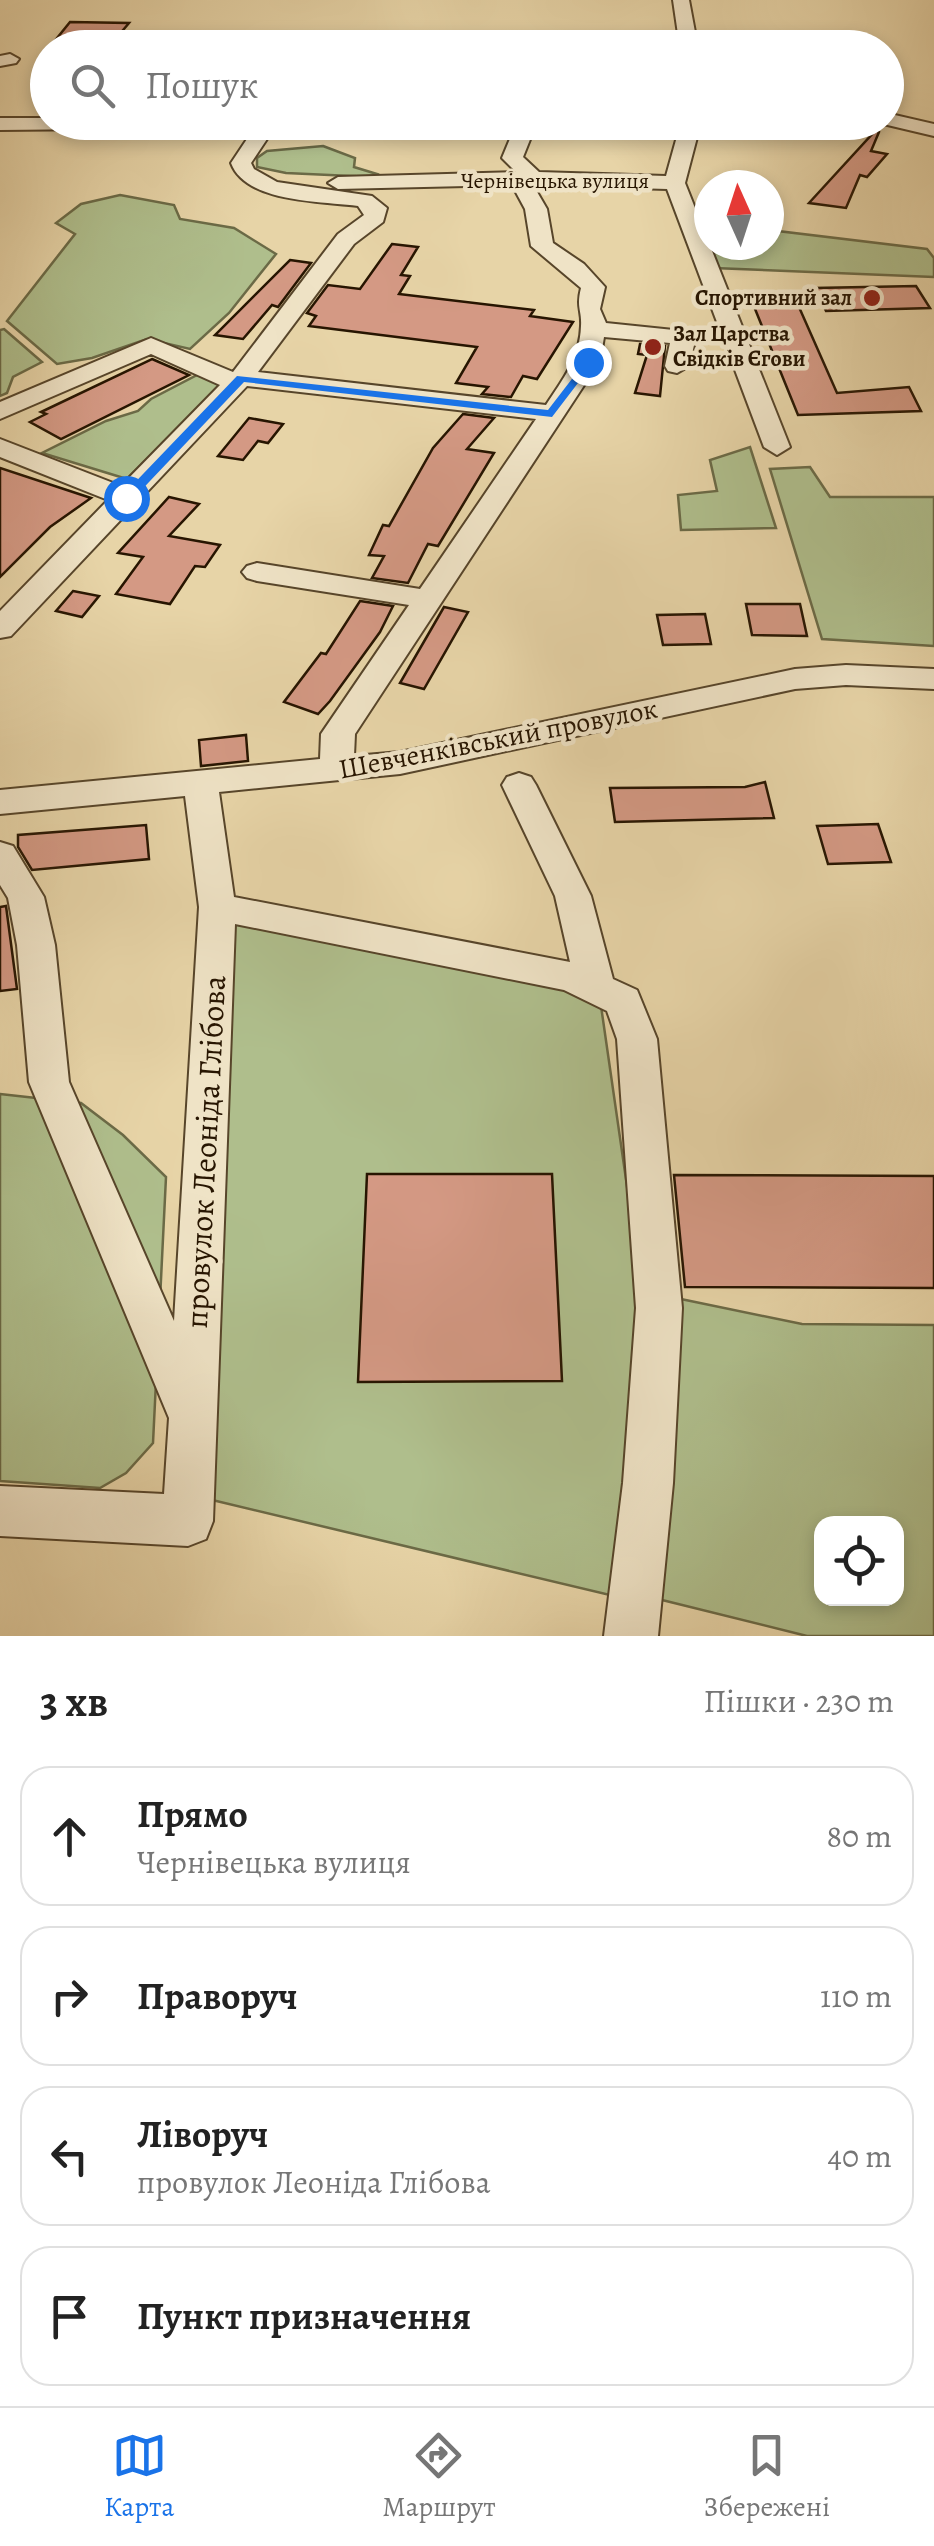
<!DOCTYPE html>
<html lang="uk">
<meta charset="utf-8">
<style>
body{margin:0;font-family:Alegreya,serif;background:#f2f2f2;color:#222}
.controls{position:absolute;right:30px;bottom:30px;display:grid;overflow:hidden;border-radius:20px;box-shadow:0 5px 15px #0003}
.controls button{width:90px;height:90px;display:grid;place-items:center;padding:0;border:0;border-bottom:2px solid #e0e0e0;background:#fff;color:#222;font:50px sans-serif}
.compass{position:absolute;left:694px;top:170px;width:90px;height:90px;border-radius:50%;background:#fff;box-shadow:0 5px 15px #0003;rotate:357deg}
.stop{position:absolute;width:30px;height:30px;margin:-22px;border:8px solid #1a73e8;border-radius:50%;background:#fff}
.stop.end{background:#1a73e8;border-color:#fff;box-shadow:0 2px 10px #0008}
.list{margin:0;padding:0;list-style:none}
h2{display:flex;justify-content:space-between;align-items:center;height:130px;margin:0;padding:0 40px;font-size:42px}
h2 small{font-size:32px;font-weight:400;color:#767676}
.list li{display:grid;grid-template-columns:65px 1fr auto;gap:30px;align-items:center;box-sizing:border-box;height:140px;margin:0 20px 20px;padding:0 20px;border:2px solid #e0e0e0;border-radius:30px}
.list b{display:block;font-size:38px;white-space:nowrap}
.list p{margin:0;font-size:32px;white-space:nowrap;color:#767676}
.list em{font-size:32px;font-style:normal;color:#767676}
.icon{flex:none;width:55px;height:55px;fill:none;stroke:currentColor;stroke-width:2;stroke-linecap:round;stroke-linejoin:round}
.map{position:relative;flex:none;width:934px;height:1636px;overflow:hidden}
.search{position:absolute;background:#fff;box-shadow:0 5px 15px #0003;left:30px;right:30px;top:30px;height:110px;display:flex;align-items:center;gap:25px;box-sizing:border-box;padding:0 35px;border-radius:55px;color:#767676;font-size:38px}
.sheet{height:770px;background:#fff}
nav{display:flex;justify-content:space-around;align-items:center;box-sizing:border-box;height:140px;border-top:2px solid #e0e0e0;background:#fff;font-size:28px;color:#767676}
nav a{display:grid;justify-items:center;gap:5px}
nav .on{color:#1a73e8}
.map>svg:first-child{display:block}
.green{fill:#afbe8c;stroke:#6b6a46;stroke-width:2.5;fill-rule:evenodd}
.building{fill:#d49984;stroke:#271501;stroke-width:2.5}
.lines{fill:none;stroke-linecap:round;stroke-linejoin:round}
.minor-casing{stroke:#57452a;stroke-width:4}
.minor{fill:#efe3c6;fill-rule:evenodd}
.route{fill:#1a73e8}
.poi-dot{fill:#8f2418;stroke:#efe3c6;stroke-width:4}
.labels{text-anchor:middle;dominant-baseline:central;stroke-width:9;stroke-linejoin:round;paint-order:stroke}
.far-street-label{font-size:22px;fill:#271501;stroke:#efe3c6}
.far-poi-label{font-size:22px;font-weight:bold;fill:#271501;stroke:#efe3c6;text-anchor:end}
.street-label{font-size:28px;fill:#271501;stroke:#efe3c6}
.near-street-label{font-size:32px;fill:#271501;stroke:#efe3c6}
</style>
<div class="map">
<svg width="934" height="1636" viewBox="0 0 934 1636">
<rect width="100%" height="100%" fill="#e7d4a7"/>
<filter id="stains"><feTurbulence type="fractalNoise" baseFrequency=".002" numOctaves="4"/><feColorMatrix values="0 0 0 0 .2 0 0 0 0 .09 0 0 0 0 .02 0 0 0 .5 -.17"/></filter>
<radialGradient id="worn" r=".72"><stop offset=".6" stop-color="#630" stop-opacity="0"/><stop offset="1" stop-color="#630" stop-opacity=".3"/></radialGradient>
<!-- green -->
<g class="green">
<path d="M323 146 355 158 354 167 377 174 373 177 286 173 257 167V158L267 151Z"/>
<path d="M120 195 174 205 180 219 234 228 276 254 229 313 190 349 147 339 92 358 57 364 7 321 75 234 56 223 81 204Z"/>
<path d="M698 222 709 223V245H769V230L927 249 934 258V277L714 268Z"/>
<path d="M4 329 42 362 13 377 7 393 0 396V330Z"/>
<path d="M201 373 222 384 127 479 42 453 106 421 138 411 151 399Z"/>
<path d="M750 447 776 528 681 530 678 495 717 491 710 460Z"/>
<path d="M810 467 830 497H934V646L822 639 770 469Z"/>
<path d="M224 917 421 954 600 999 648 1332 614 1596 208 1499Z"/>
<path d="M0 1094 81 1103 123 1135 166 1177 153 1443 126 1473 100 1488 0 1481Z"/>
<path d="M676 1298 802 1324 934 1325V1636H807L658 1599ZM822 1524H896V1598H822Z"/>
</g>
<!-- building -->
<g class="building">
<path d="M70 22 129 23 108 48H49Z"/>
<path d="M876 130 879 132 871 151 887 154 867 177 860 175 846 208 809 203Z"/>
<path d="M392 244 418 247 401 275 410 276 399 294 534 310 530 316 573 322 537 379 523 376 511 397 482 394 488 387 456 383 477 347 309 326 316 316 307 313 328 285 360 289Z"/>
<path d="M290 260 311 263 278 307 272 305 243 339 215 335Z"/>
<path d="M916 286 930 308 826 311 815 288Z"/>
<path d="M795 298 837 393 909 387 921 411 798 415 751 299Z"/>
<path d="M640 344 665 346 660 396 635 393 647 355 638 354Z"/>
<path d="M152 359 189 375 61 439 30 422 46 414 41 412Z"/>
<path d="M463 414 494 418 467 449 494 453 438 546 428 544 408 583 372 578 384 556 369 555 383 525 389 526 433 448Z"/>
<path d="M249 418 283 424 268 443 258 441 243 460 218 456Z"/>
<path d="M0 468 91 498 50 527 0 577Z"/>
<path d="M169 497 199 504 169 536 220 545 205 567 195 566 170 604 116 594 143 557 118 553Z"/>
<path d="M73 591 99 596 82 617 56 611Z"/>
<path d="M360 601 393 606 380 632 330 701 318 714 284 702 321 653 326 654Z"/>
<path d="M746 604H800L807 636 752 635Z"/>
<path d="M444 607 468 612 424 689 400 683Z"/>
<path d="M705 614 711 644 663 645 657 615Z"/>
<path d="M246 735 248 761 201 766 199 740Z"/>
<path d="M765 782 774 818 615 822 610 788 745 787Z"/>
<path d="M878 824 891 862 828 864 817 826Z"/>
<path d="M146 825 149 859 32 870 18 847V835Z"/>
<path d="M6 906 17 989 0 991V907Z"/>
<path d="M367 1174H552L562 1381 358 1382Z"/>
<path d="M674 1175 934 1176V1288L685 1287Z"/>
</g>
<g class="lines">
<!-- minor casing -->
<g class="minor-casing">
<g id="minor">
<path d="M673 0H689L698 48H680Z"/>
<path d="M10 54 19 59 16 63 0 66V56Z"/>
<path d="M886 113 934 124V136L879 123 886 122Z"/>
<path d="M0 118H48V122H212L203 128 0 130Z"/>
<path d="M245 122H456L411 134 268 128 271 133 251 163 254 169 277 182 372 196 387 208 383 222 354 244 258 372 546 405C563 379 580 358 581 326 582 310 576 308 581 288L531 246 525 209 512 185 338 189 328 183 338 177 516 172 502 158 517 122H537L523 157 539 172 666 176 681 122H701L685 183 790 447 777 455 764 447 667 189 533 185 547 209 553 243 584 264 605 287 600 309 606 323 693 332 696 337 689 366 677 373 668 371 665 366 670 343 604 337 600 361 355 734 354 756 400 752 795 669 846 665 934 669V689L846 685 795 689 400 774 219 792 234 897 570 962 555 896 502 785 507 777 519 773 531 777 536 785 591 896 613 979 637 990 657 1039 682 1308 673 1483 658 1636H604L623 1483 636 1308 617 1039 607 1011 564 990 235 924 213 1521 206 1539 188 1546 0 1536V1486L164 1494 169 1418 29 1082 17 945 8 898 0 885V842L13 846 44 897 55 945 69 1082 174 1321 199 907 185 796 0 814V790L320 759 321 734 409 605 257 581 247 578 242 572 247 566 257 563 420 589 536 419 247 386 11 636 0 638V611L108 500 0 457V439L121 486 220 385 151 354 0 419V402L151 338 233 372 338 234 364 215 358 206C321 201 246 203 231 163L251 133Z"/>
</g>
</g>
<!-- minor -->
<use href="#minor" class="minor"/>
</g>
<!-- route -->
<path class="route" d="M588 358 594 362 552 417 244 382 131 501 120 498 237 376 548 410Z"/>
<!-- markers -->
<g class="poi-dot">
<circle cx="872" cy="298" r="10"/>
<circle cx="653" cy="347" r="10"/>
</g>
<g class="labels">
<!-- far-street labels -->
<g class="far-street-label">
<text x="555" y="181">Чернівецька вулиця</text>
</g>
<!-- far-poi labels -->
<g class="far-poi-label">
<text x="852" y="298">Спортивний зал</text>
<text x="673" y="334" text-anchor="start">Зал Царства<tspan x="673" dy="25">Свідків Єгови</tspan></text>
</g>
<!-- street labels -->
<g class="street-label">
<text transform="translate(498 739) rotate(-11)">Шевченківський провулок</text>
</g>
<!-- near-street labels -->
<g class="near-street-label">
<text transform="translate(205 1152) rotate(-87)">провулок Леоніда Глібова</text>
</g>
</g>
<rect width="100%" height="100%" filter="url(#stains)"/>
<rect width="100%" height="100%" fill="url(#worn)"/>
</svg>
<div class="controls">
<button><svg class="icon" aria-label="locate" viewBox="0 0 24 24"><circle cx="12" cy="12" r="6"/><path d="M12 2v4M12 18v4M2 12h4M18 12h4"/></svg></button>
</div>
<svg class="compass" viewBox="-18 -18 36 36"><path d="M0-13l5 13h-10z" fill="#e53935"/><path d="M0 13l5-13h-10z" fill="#767676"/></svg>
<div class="stop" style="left:126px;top:498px"></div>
<div class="stop end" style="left:588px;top:362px"></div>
<div class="search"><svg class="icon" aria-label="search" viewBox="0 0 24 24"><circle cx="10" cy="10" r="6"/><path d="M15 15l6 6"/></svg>Пошук</div>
</div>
<section class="sheet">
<h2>3 хв<small>Пішки · 230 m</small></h2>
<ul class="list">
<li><svg class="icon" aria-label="ahead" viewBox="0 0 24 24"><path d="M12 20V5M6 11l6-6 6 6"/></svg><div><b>Прямо</b><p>Чернівецька вулиця</p></div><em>80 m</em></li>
<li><svg class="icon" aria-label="right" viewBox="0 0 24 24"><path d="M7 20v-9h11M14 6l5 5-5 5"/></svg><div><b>Праворуч</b></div><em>110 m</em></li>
<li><svg class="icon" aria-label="left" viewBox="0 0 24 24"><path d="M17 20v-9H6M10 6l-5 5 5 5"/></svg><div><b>Ліворуч</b><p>провулок Леоніда Глібова</p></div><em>40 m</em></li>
<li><svg class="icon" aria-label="arrive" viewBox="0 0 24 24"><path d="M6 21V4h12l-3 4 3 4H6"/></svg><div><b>Пункт призначення</b></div></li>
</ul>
</section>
<nav>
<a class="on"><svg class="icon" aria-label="map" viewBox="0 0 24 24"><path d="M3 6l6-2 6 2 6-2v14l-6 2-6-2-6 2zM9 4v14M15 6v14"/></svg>Карта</a>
<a><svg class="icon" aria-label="directions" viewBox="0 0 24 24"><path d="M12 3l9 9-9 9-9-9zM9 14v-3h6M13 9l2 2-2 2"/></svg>Маршрут</a>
<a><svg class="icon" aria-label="saved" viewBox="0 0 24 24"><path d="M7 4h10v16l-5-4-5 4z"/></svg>Збережені</a>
</nav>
